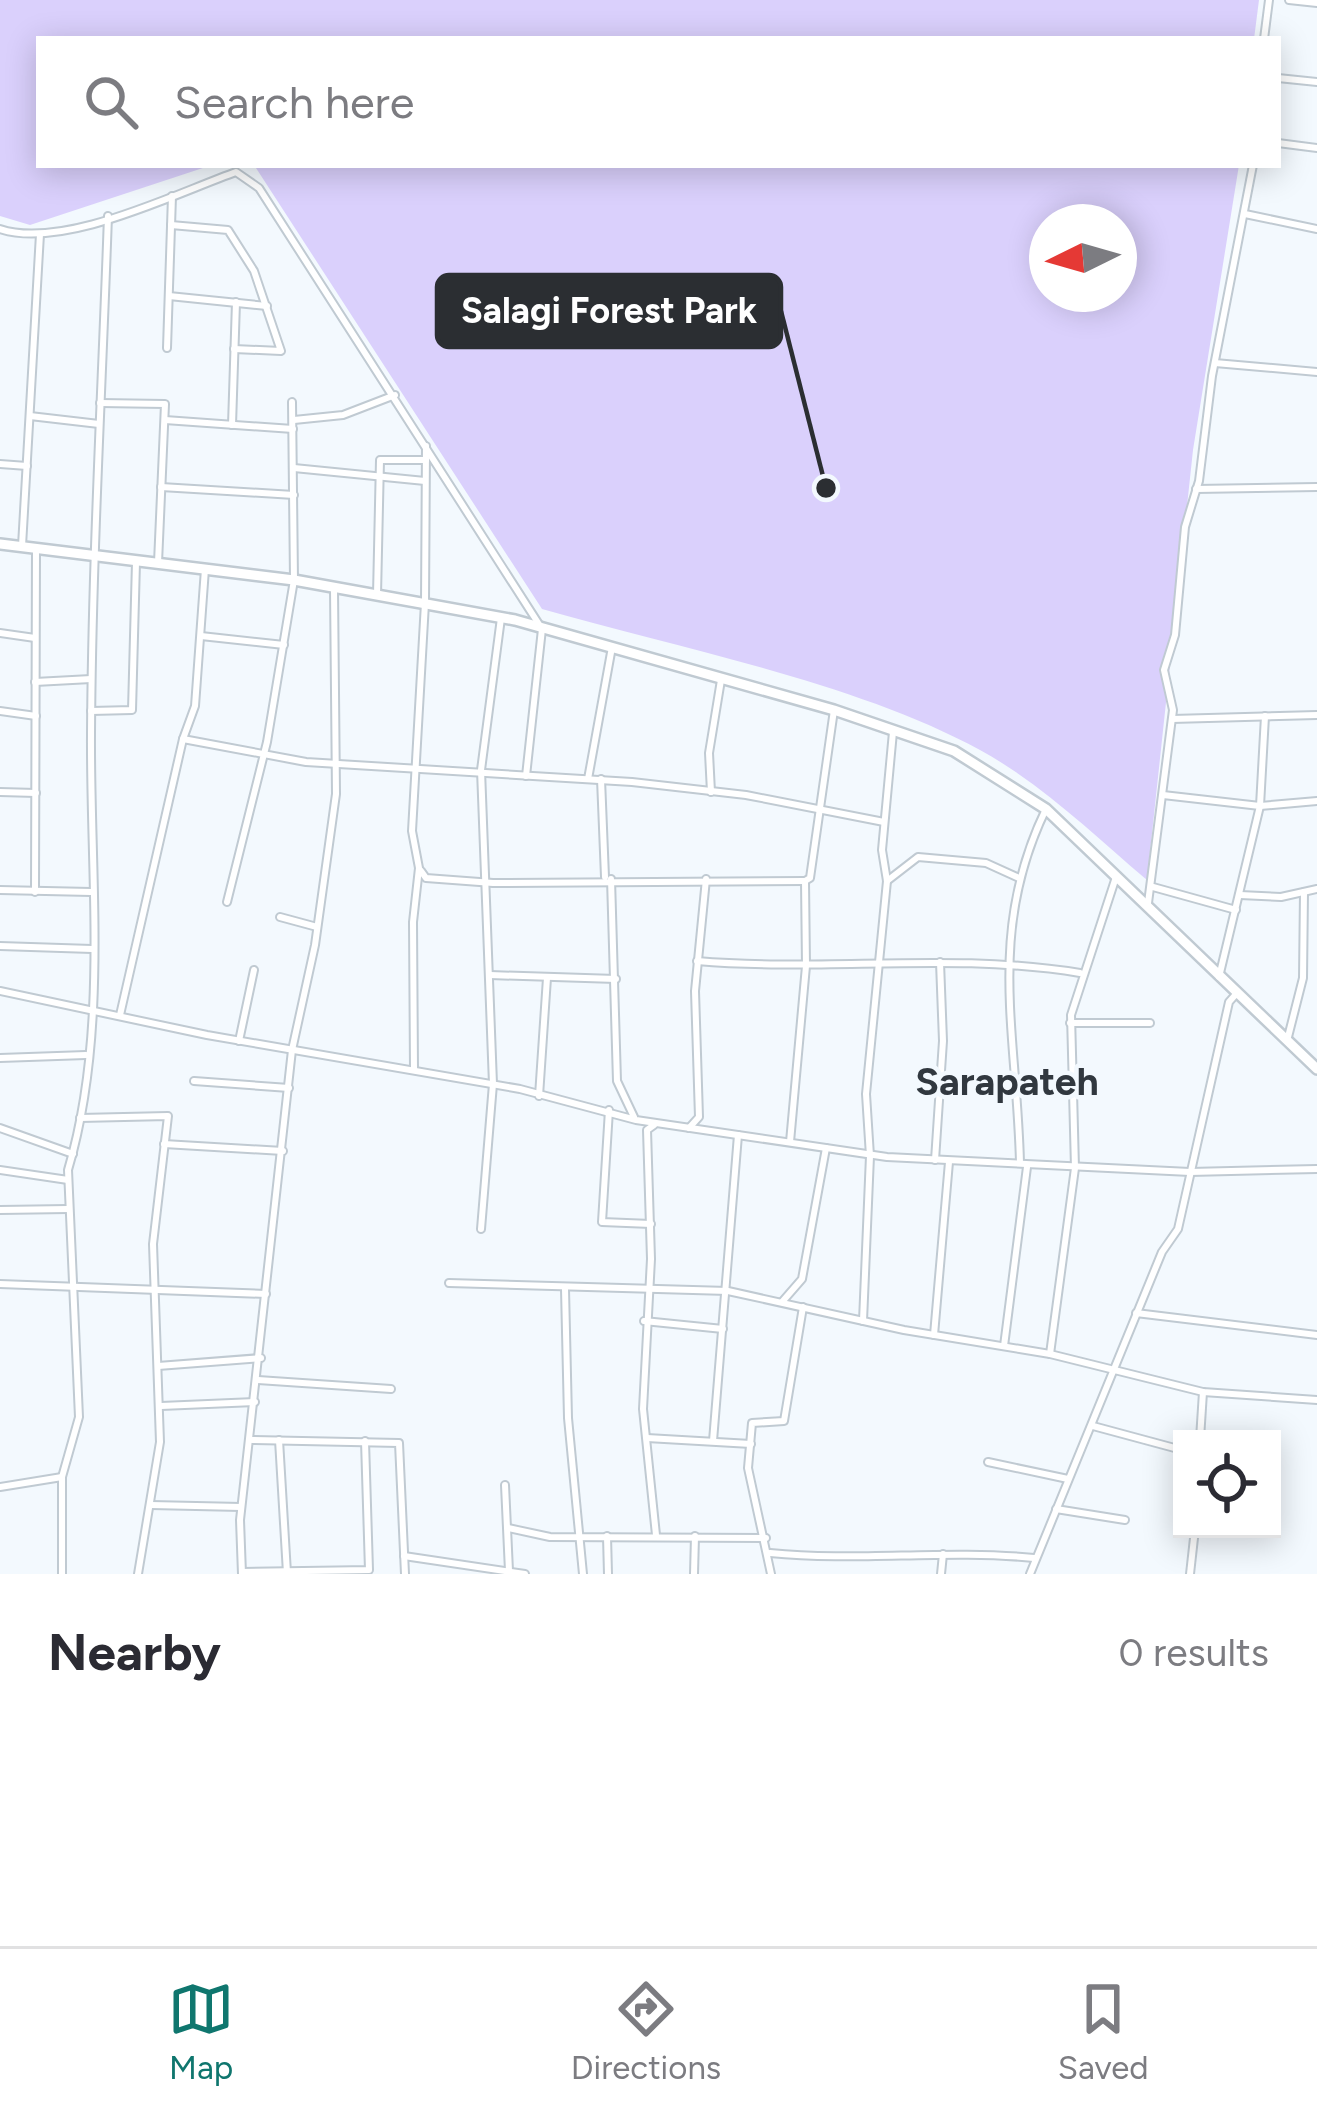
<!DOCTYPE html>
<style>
body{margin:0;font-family:Figtree,sans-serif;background:#f7f7f7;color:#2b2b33}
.controls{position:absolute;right:36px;bottom:36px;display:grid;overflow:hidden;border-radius:0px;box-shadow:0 6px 30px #0003}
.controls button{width:108px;height:108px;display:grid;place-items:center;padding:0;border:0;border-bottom:3px solid #e1e1e2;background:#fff;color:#2b2b33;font:60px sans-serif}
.compass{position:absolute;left:1029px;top:204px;width:108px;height:108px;border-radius:50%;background:#fff;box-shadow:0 6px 30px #0003;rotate:265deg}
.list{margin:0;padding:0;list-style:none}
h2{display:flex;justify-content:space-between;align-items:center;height:156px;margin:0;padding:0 48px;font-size:51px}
h2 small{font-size:39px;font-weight:400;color:#7c7c81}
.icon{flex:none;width:66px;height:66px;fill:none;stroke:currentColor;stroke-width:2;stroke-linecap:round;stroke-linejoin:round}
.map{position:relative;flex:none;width:1317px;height:1574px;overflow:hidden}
.search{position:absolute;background:#fff;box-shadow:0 6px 30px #0003;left:36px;right:36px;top:36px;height:132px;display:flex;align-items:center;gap:30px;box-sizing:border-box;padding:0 42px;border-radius:0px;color:#7c7c81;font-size:45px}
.sheet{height:372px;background:#fff}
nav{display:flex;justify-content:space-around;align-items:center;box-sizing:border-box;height:168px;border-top:3px solid #e1e1e2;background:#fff;font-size:33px;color:#7c7c81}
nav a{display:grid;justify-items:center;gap:6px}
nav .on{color:#0f766e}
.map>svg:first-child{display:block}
.green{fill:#dad0fc;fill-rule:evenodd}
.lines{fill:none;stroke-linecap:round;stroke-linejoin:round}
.street-casing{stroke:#c0cad2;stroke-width:10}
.secondary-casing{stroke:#c0cad2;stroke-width:14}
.street{stroke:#fff;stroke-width:6}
.secondary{stroke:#fff;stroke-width:9}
.labels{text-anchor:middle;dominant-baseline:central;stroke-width:9;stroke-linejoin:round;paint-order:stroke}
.quarter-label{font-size:39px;font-weight:bold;fill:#31383f;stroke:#f3f9fe}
.leader{fill:none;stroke:#2b2e32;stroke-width:4.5}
.callout-dot{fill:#2b2e32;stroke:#f3f9fe;stroke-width:4.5}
.callout{fill:#2b2e32;stroke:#2b2e32;stroke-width:4.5}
.callout-label{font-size:36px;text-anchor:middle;font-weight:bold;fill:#fff}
</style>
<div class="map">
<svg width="1317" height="1574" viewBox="0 0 1317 1574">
<rect width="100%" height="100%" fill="#f3f9fe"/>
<!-- green -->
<g class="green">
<path d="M0 0H1259L1254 39H39V165H212L30 225 0 216Z"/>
<path d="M244 165H1239L1193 450 1147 880C1094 835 1042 784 980 750 855 682 681 649 542 609L256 168ZM1047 222H1119V294H1047Z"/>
</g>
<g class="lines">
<!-- street casing -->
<g class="street-casing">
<g id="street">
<path d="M1289 0 1317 3"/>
<path d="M1264 39 1269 0"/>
<path d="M1278 78 1317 82"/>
<path d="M1278 143 1317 148"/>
<path d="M1245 214 1317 229"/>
<path d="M171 225 228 230 254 271 281 351 234 349"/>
<path d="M0 229C63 250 174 194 236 172L259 188 542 629 526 776"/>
<path d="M169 296 267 306"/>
<path d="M167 348 172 196"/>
<path d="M1215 363 1317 372"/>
<path d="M100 403 165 404 158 563"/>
<path d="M30 416 99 424"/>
<path d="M165 420 293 429"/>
<path d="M294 420 343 415 395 395"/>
<path d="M232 425 236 302"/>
<path d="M0 464 27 466"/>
<path d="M294 468 425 481"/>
<path d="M161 487 294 495"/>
<path d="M1196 489 1317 487"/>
<path d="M22 546 40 234"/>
<path d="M377 595 380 460H426"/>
<path d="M0 633 35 638"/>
<path d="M201 636 284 645"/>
<path d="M35 682 91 679"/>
<path d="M0 711 36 716"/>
<path d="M91 711 132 710 136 562"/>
<path d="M1172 719 1317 715"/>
<path d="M183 739 306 762 632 782 746 795 884 822"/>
<path d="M588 779 612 647"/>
<path d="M601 779 605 877"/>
<path d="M0 792 36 793"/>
<path d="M711 792 709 753 721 680"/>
<path d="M1163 795 1260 806 1317 801"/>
<path d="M421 871 426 878 493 883 805 881"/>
<path d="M611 879 617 1081 634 1117"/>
<path d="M887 881 918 857 986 863 1019 878"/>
<path d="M1153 887 1236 910"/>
<path d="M0 890 91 892"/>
<path d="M35 892 36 548"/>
<path d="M1240 895 1281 897 1317 889"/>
<path d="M227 902 267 742 294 580 292 402"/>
<path d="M1148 903 1173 710 1164 670 1175 635 1185 527 1199 481 1212 376 1253 165"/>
<path d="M280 917 317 927"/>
<path d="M0 946 92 949"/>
<path d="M697 961C825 972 953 952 1080 973"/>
<path d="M490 975 616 979"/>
<path d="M1219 977 1260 806 1265 716"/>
<path d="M0 991 207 1035 520 1089 636 1120 887 1157 1190 1172 1317 1169"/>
<path d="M120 1015 183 739 195 706 205 569"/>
<path d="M1070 1023H1150"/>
<path d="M239 1041 254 970"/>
<path d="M1287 1041 1303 978 1304 892"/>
<path d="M0 1058 86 1055"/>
<path d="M414 1070 413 922 419 868 412 831 425 603 426 446"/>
<path d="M194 1081 289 1088"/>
<path d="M539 1096 547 978"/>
<path d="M609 1110 602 1222 651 1224"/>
<path d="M80 1118 168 1116 153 1244 160 1442 138 1574"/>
<path d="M654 1125 647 1130 651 1259 643 1409 656 1535"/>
<path d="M0 1128 73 1154"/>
<path d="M689 1128 699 1117 695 991 706 879"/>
<path d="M790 1142 806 966 805 881 810 878 834 710"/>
<path d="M164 1144 283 1151"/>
<path d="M935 1160 943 1041 940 962"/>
<path d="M1020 1163C1017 1033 986 933 1046 809"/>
<path d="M0 1170 68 1180"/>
<path d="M0 1210 68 1209"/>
<path d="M481 1229 493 1084 481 770 501 618"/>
<path d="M449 1283 728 1291 904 1330 1050 1354 1203 1392 1317 1400"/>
<path d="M0 1284 266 1294"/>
<path d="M565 1289 568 1418 583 1574"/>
<path d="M782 1302 802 1279 826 1148"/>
<path d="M1136 1313 1317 1335"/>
<path d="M644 1321 723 1329"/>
<path d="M863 1321 870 1156 866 1094 887 881 882 850 893 732"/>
<path d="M934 1335 949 1162"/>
<path d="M1004 1346 1027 1167"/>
<path d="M1050 1354 1075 1168 1071 1015 1116 877"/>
<path d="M158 1366 261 1358"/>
<path d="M258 1380 391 1389"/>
<path d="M161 1406 255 1402"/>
<path d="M1093 1426 1182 1450"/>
<path d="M647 1438 751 1444"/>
<path d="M1200 1439 1203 1392"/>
<path d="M252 1440 399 1443 405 1574"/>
<path d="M279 1440 287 1573"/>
<path d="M713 1441 738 1135"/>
<path d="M988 1462 1068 1479"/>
<path d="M505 1485 509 1571"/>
<path d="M0 1487 62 1477"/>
<path d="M151 1505 241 1507"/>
<path d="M1056 1509 1125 1520"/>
<path d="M508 1528 550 1537 766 1538"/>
<path d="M607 1536 608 1574"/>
<path d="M770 1553C857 1562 945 1549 1034 1558"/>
<path d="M404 1556 525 1574"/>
<path d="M242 1572 369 1570 365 1441"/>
<path d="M62 1574V1477L79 1417 68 1170C109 1032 90 877 91 735 92 562 102 389 108 216"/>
<path d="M242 1574 240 1520 292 1050 315 945 336 794 334 589"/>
<path d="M694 1574 695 1536"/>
<path d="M771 1574 748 1468 752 1423 784 1421 803 1307"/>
<path d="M941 1574 943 1554"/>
<path d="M1030 1574 1162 1252 1178 1229 1229 1002 1237 993"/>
<path d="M1190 1574 1195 1529"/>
</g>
</g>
<!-- secondary casing -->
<g class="secondary-casing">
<path id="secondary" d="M0 544 294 580 515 620 834 710 954 751 1046 809 1317 1069"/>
</g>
<!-- street -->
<use href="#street" class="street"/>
<!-- secondary -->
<use href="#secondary" class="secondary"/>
</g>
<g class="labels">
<!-- quarter labels -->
<g class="quarter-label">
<text x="1007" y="1081">Sarapateh</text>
</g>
</g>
<!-- callouts -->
<path class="leader" d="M826 488L781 311"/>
<circle class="callout-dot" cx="826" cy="488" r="12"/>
<rect class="callout" x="437" y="275" width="344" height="72" rx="12"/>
<g class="callout-label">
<text x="609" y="323">Salagi Forest Park</text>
</g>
</svg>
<div class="controls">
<button><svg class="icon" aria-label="locate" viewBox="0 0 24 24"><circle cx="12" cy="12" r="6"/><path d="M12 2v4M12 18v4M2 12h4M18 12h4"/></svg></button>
</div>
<svg class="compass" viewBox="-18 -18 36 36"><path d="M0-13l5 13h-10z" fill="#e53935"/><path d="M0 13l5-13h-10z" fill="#7c7c81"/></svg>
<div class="search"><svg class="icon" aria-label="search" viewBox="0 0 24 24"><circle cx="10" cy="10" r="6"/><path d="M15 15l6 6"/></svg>Search here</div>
</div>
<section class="sheet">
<h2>Nearby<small>0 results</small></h2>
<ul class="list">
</ul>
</section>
<nav>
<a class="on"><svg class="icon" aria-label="map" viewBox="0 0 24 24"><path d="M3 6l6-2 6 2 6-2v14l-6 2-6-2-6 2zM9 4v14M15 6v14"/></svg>Map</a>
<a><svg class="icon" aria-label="directions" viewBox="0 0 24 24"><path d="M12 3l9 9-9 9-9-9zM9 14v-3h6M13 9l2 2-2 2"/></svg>Directions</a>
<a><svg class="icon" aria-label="saved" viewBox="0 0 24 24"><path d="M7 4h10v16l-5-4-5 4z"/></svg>Saved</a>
</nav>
